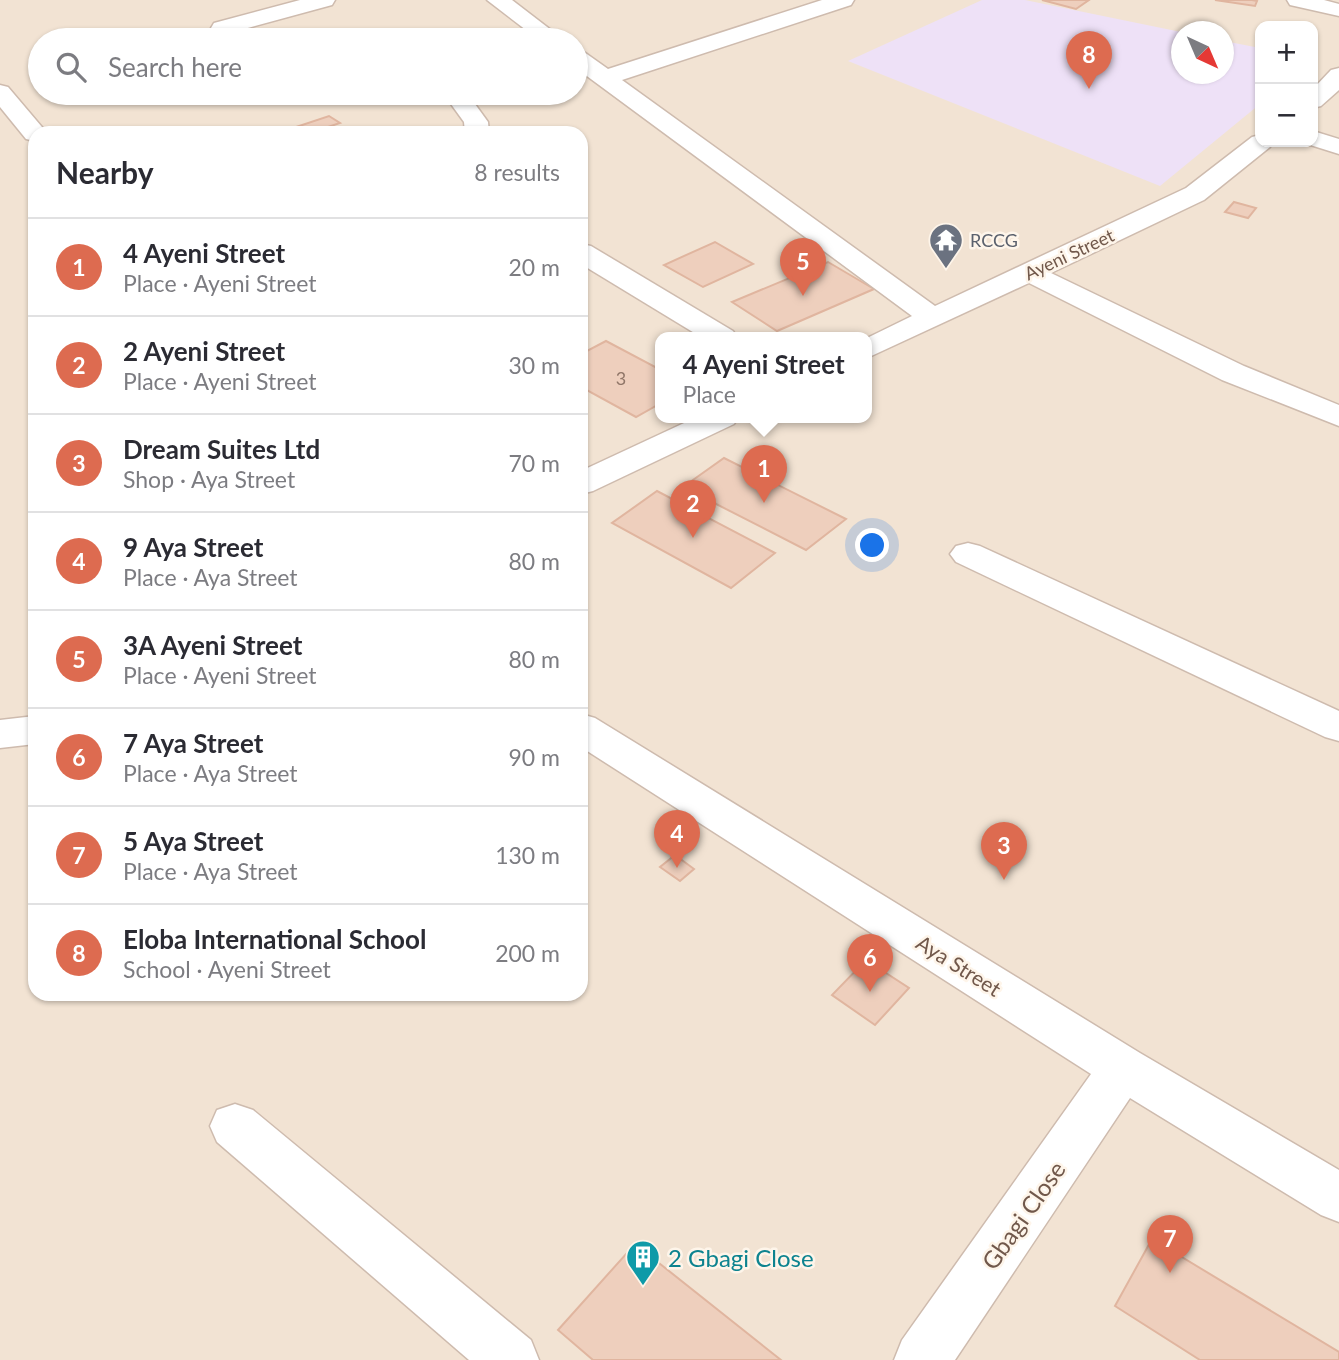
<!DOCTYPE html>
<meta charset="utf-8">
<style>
body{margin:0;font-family:Lato,sans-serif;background:#f2f2f3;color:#2b2b33}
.controls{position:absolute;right:21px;top:21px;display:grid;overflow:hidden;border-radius:14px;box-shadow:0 2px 5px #0004}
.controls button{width:63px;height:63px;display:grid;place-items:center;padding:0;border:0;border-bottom:2px solid #e1e1e2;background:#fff;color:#2b2b33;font:35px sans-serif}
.compass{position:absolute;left:1171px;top:21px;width:63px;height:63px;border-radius:50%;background:#fff;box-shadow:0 2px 5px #0004;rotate:136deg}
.you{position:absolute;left:873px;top:546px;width:24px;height:24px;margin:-18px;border:5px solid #fff;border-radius:50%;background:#1a73e8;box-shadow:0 0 0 10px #1a73e833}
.badge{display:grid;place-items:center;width:46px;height:46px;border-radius:50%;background:#dd6b50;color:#fff;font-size:23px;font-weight:700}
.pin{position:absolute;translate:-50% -58px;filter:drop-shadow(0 2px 4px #0008)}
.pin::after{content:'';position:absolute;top:37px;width:24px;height:21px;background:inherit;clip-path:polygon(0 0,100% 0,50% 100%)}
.popup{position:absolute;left:655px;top:332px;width:217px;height:91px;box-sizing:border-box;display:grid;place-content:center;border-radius:14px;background:#fff;filter:drop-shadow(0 2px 5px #0005);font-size:23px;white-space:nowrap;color:#7c7c81}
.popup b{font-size:26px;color:#2b2b33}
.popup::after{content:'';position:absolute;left:50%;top:100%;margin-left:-14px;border:14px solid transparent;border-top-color:#fff}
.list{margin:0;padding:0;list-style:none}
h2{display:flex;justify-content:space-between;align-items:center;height:91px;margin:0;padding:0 28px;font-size:30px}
h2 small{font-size:23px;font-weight:400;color:#7c7c81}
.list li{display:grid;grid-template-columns:46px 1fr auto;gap:21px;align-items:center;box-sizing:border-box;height:98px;padding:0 28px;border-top:2px solid #e1e1e2}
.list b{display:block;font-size:26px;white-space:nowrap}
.list p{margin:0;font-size:23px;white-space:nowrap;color:#7c7c81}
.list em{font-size:23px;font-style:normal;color:#7c7c81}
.icon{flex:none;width:38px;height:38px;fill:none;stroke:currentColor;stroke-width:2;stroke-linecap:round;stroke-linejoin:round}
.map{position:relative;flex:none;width:1339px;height:1360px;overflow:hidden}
.search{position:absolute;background:#fff;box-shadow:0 2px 5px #0004;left:28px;top:28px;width:560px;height:77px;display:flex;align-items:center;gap:18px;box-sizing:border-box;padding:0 24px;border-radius:38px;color:#7c7c81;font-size:26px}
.panel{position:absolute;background:#fff;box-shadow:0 2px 5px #0004;left:28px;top:126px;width:560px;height:875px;border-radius:21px}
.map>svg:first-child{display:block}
.residential{fill:#f2e3d3;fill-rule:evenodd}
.education{fill:#eee1f7}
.building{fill:#eecfbd;stroke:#e0b59f;stroke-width:2}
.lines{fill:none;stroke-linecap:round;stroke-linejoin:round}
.minor-casing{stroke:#cebbae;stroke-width:3}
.minor{fill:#fff;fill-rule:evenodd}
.labels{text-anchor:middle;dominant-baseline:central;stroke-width:5;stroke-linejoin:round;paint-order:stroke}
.far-worship-label{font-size:18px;fill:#5b616d;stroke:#fef5ea;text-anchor:start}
.far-street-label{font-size:18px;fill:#71584b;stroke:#fef5ea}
.number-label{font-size:18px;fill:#907668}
.street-label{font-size:21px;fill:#71584b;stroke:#fef5ea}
.near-street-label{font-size:24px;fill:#71584b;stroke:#fef5ea}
.near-culture-label{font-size:24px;fill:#0d838f;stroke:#fef5ea;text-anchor:start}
</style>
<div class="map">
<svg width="1339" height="1360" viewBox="0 0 1339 1360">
<rect width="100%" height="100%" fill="#fbf1e4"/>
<!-- residential -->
<path class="residential" d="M0 0H1339V1360H0ZM1260 26H1313V142H1260ZM1182 32H1224V74H1182ZM40 40H576V93H40ZM35 133H581V994H35ZM661 337H867V417H661Z"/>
<!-- education -->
<path class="education" d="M982 0H1025L1181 32 1182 74H1224V41L1260 48V104L1160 186 848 61Z"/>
<!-- building -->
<g class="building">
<path d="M1042 0H1089L1076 9Z"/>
<path d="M1215 0H1252L1257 1 1255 6Z"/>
<path d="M329 116 340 123 310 133H278Z"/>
<path d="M1234 202 1256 208 1248 218 1225 212Z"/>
<path d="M715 242 753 264 703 287 664 265Z"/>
<path d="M828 262 874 289 777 331 732 302Z"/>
<path d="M606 341 661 370V403L636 417 581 387V354Z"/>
<path d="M724 458 846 519 806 550 683 487Z"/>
<path d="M657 491 775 553 731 588 612 523Z"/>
<path d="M675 855 694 869 680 881 660 867Z"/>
<path d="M866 960 909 988 875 1025 832 995Z"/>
<path d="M1152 1239 1339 1352V1360H1200L1115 1306Z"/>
<path d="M635 1244 781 1360H593L558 1330Z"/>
</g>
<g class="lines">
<!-- minor casing -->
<g class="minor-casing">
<g id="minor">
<path d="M300 0H335L332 5 222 35 214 33 211 28 214 23Z"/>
<path d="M487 0H512L564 40H539Z"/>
<path d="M822 0H854L851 5 622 80 935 306 1186 188 1252 137 1260 135V142H1273L1270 147 1204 200 1051 273 1244 366 1339 405V426L1222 380 1029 283 867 358V338L912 316 576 68V50L584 52 608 69Z"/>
<path d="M1287 0H1324L1339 4V16L1290 5Z"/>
<path d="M1339 68V90L1321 106 1313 108V89L1331 70Z"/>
<path d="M0 85 8 87 47 133H35V141L26 139 0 107Z"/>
<path d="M443 93H467L488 122 489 133H465L464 122Z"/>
<path d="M1313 131 1339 139V154L1304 143 1313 142Z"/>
<path d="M581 244 591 246 733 331 737 337H701L581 264Z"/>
<path d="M697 417H739L734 424 593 491 581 494V471Z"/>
<path d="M968 543 980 546 1339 711V741L1325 737 956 562 950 554 956 546Z"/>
<path d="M581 714 595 718 1140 1053 1339 1170V1222L1321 1215 1130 1098 955 1360H894L902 1340 1091 1074 581 747Z"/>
<path d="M35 716V744L0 748V720Z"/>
<path d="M235 1104 253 1110 531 1340 539 1360H469L217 1142 210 1126 217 1110Z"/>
</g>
</g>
<!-- minor -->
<use href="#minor" class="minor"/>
</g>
<!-- icons -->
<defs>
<g id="temple-pin" transform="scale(1.75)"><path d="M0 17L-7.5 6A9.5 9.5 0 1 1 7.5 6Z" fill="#6b7280" stroke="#fef5ea"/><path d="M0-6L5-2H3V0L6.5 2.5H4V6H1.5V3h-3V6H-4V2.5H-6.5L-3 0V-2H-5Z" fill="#fff"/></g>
<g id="building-pin" transform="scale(1.75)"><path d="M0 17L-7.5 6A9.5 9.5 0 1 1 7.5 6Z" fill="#0f9aa8" stroke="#fef5ea"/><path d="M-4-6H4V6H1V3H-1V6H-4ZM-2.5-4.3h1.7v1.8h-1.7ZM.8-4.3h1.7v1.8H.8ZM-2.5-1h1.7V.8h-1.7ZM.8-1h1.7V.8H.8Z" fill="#fff"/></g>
</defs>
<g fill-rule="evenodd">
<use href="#temple-pin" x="946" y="240"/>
<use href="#building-pin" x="643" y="1257"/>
</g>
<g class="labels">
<!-- far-worship labels -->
<g class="far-worship-label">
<text x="970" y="240">RCCG</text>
</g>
<!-- far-street labels -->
<g class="far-street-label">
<text transform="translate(1069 254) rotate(-25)">Ayeni Street</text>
</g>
<!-- number labels -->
<g class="number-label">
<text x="621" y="378">3</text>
</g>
<!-- street labels -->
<g class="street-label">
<text transform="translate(959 965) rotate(32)">Aya Street</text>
</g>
<!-- near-street labels -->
<g class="near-street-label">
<text transform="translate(1023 1215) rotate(-55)">Gbagi Close</text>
</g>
<!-- near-culture labels -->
<g class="near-culture-label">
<text x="668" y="1257">2 Gbagi Close</text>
</g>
</g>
</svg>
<div class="controls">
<button>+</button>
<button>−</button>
</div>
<svg class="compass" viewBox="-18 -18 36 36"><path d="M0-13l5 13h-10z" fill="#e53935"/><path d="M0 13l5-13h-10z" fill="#7c7c81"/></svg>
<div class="you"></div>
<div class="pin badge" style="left:764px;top:503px">1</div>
<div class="popup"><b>4 Ayeni Street</b>Place</div>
<div class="pin badge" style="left:693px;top:538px">2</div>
<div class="pin badge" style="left:1004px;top:880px">3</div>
<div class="pin badge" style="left:677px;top:868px">4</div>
<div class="pin badge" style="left:803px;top:296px">5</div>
<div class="pin badge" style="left:870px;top:992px">6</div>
<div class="pin badge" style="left:1170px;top:1273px">7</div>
<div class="pin badge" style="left:1089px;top:89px">8</div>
<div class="search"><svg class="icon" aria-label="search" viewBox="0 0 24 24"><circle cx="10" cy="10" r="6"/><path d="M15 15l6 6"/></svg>Search here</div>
<section class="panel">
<h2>Nearby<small>8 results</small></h2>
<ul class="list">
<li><span class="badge">1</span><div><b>4 Ayeni Street</b><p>Place · Ayeni Street</p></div><em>20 m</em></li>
<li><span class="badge">2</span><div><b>2 Ayeni Street</b><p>Place · Ayeni Street</p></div><em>30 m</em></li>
<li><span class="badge">3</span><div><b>Dream Suites Ltd</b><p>Shop · Aya Street</p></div><em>70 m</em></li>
<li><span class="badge">4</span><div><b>9 Aya Street</b><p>Place · Aya Street</p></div><em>80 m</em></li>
<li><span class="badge">5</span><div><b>3A Ayeni Street</b><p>Place · Ayeni Street</p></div><em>80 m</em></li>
<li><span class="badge">6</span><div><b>7 Aya Street</b><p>Place · Aya Street</p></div><em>90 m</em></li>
<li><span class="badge">7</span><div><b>5 Aya Street</b><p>Place · Aya Street</p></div><em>130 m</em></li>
<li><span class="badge">8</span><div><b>Eloba International School</b><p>School · Ayeni Street</p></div><em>200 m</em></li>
</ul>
</section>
</div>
